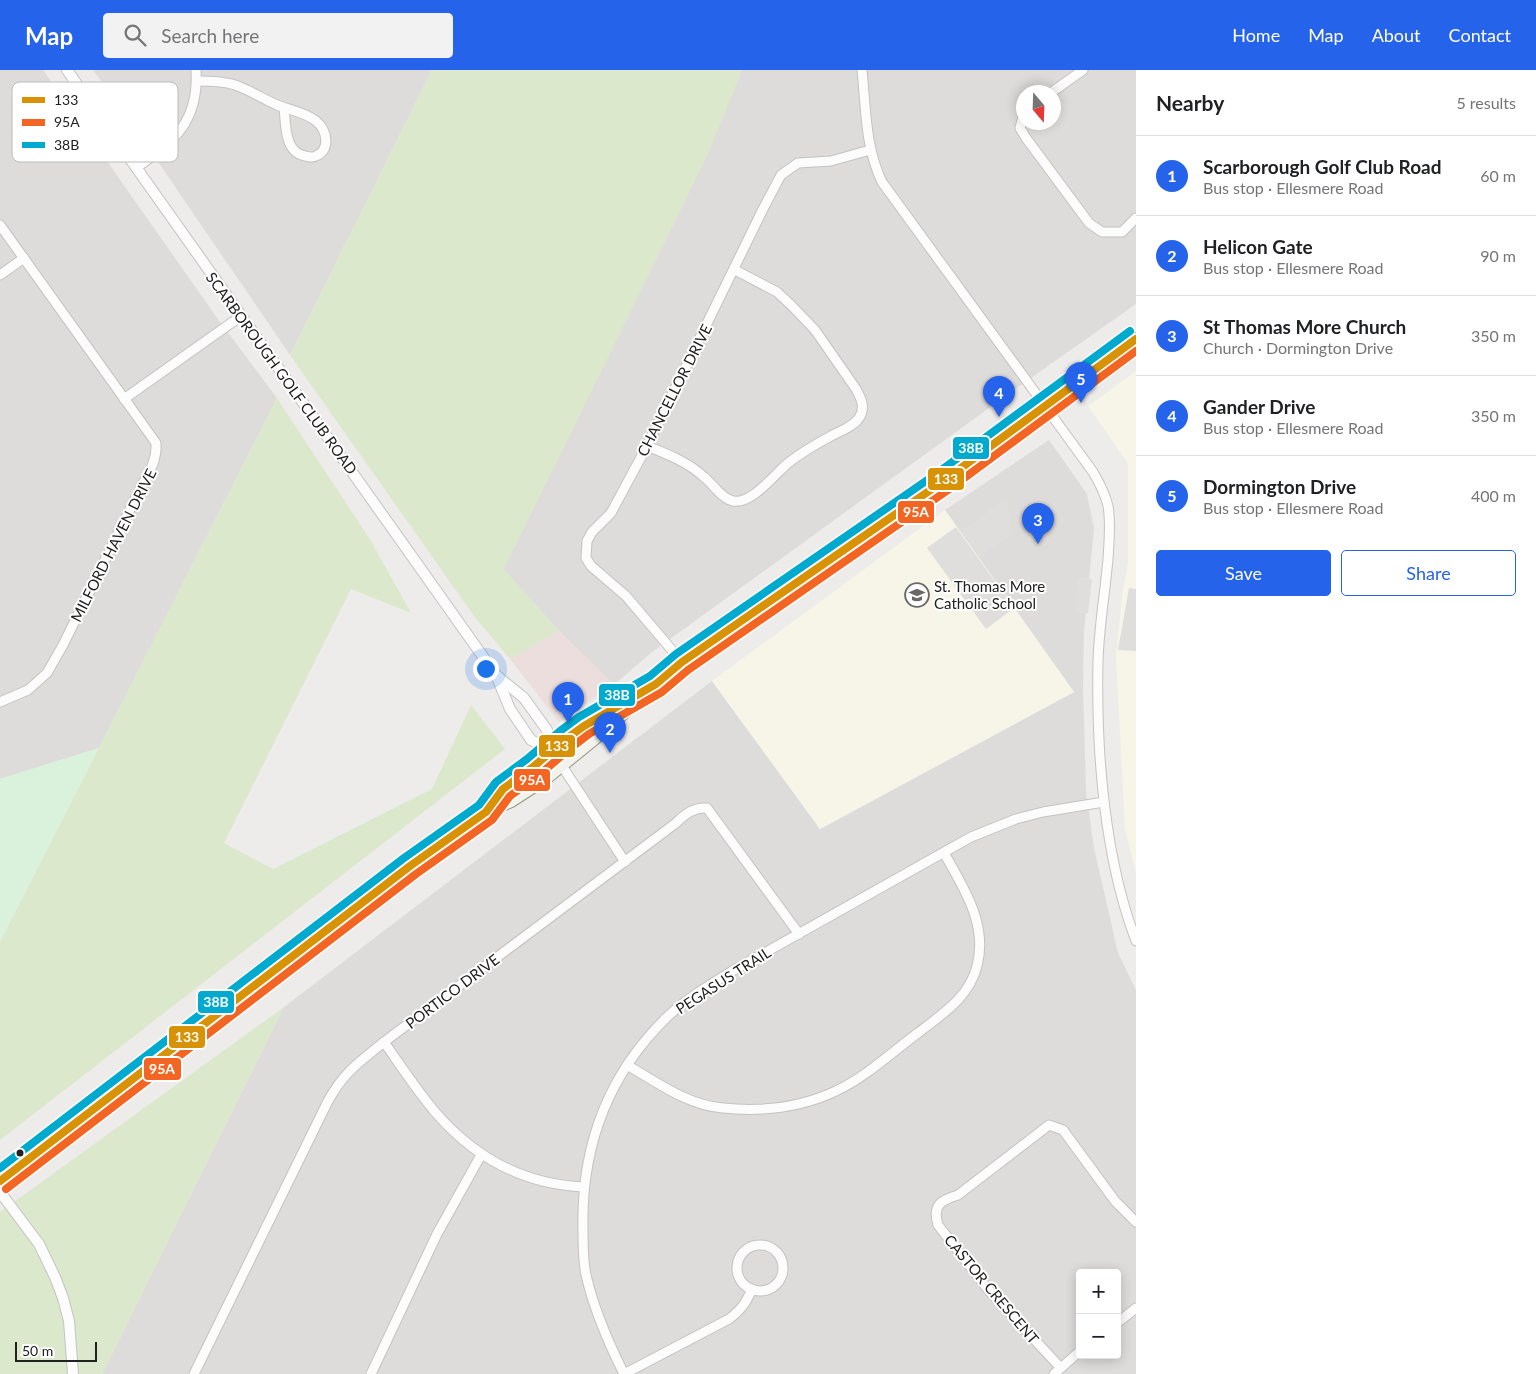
<!DOCTYPE html>
<meta charset="utf-8">
<style>
body{margin:0;font-family:Lato,sans-serif;background:#f2f2f2;color:#202124}
.controls{position:absolute;right:15px;bottom:15px;display:grid;overflow:hidden;border-radius:5px;box-shadow:0 2px 12px #0003}
.controls button{width:45px;height:45px;display:grid;place-items:center;padding:0;border:0;border-bottom:1px solid #e0e0e0;background:#fff;color:#202124;font:25px sans-serif}
.compass{position:absolute;left:1016px;top:15px;width:45px;height:45px;border-radius:50%;background:#fff;box-shadow:0 2px 12px #0003;rotate:161deg}
.scale{position:absolute;left:15px;bottom:12px;width:82px;box-sizing:border-box;padding-left:5px;border:2px solid #212121;border-top:0;font-size:14px;line-height:18px;white-space:nowrap;color:#212121;-webkit-text-stroke:4px #fff;paint-order:stroke}
.you{position:absolute;left:485px;top:598px;width:18px;height:18px;margin:-12px;border:4px solid #fff;border-radius:50%;background:#1a73e8;box-shadow:0 0 0 8px #1a73e833}
.badge{display:grid;place-items:center;width:32px;height:32px;border-radius:50%;background:#2563eb;color:#fff;font-size:16px;font-weight:700}
.pin{position:absolute;translate:-50% -41px;filter:drop-shadow(0 1px 2px #0008)}
.pin::after{content:'';position:absolute;top:26px;width:18px;height:15px;background:inherit;clip-path:polygon(0 0,100% 0,50% 100%)}
.list{margin:0;padding:0;list-style:none}
h2{display:flex;justify-content:space-between;align-items:center;height:65px;margin:0;padding:0 20px;font-size:21px}
h2 small{font-size:16px;font-weight:400;color:#757577}
.list li{display:grid;grid-template-columns:32px 1fr auto;gap:15px;align-items:center;box-sizing:border-box;height:80px;padding:0 20px;border-top:1px solid #e0e0e0}
.list b{display:block;font-size:19px;white-space:nowrap}
.list p{margin:0;font-size:16px;white-space:nowrap;color:#757577}
.list em{font-size:16px;font-style:normal;color:#757577}
.actions{display:flex;gap:10px;padding:15px 20px}
.actions a{flex:1;padding:11px 0;border:1px solid #2563eb;border-radius:5px;text-align:center;font-size:18px;color:#2563eb}
.actions .main{background:#2563eb;color:#fff}
.icon{flex:none;width:28px;height:28px;fill:none;stroke:currentColor;stroke-width:2;stroke-linecap:round;stroke-linejoin:round}
.map{position:relative;flex:none;width:1136px;height:1304px;overflow:hidden}
header{display:flex;align-items:center;gap:30px;box-sizing:border-box;height:70px;padding:0 25px;background:#2563eb;color:#fff}
header strong{font-size:24px}
nav{display:flex;gap:28px;margin-inline-start:auto;font-size:18px}
.search{width:350px;height:45px;background:#f2f2f2;display:flex;align-items:center;gap:12px;box-sizing:border-box;padding:0 18px;border-radius:5px;color:#757577;font-size:19px}
main{display:flex}
aside{flex:1;background:#fff}
.map>svg:first-child{display:block}
.residential{fill:#dddcdb;fill-rule:evenodd}
.commercial{fill:#ebdedd}
.education{fill:#f6f5e7}
.grass{fill:#dbe8cc}
.park{fill:#daf1db}
.parking{fill:#dfdedd}
.lines{fill:none;stroke-linecap:round;stroke-linejoin:round}
.minor-casing{stroke:#c4c3c2;stroke-width:11}
.tertiary-casing{stroke:#c4c3c2;stroke-width:12}
.secondary-casing{stroke:#959783;stroke-width:14}
.minor{stroke:#fcfcfc;stroke-width:9}
.tertiary{stroke:#fcfcfc;stroke-width:10}
.secondary{stroke:#f3f3ed;stroke-width:12}
.bus-1-casing{stroke:#fff;stroke-width:11}
.bus-2-casing{stroke:#fff;stroke-width:11}
.bus-3-casing{stroke:#fff;stroke-width:11}
.bus-1{stroke:#d79205;stroke-width:8}
.bus-2{stroke:#f26522;stroke-width:8}
.bus-3{stroke:#00a9ce;stroke-width:8}
.bus-dot{fill:#212121;stroke:#fff;stroke-width:2}
.labels{text-anchor:middle;dominant-baseline:central;stroke-width:4;stroke-linejoin:round;paint-order:stroke}
.street-label{font-size:15px;fill:#212121;stroke:#fff}
.poi-label{font-size:15px;fill:#212121;stroke:#fff;text-anchor:start}
.key{fill:#fff;stroke:#bcbcbc;stroke-width:1}
.key-label{font-size:14px;fill:#212121}
.line-badge{stroke:#fff;stroke-width:2}
.badge-label{font-size:14px;text-anchor:middle;font-weight:bold;fill:#fff}
</style>
<header>
<strong>Map</strong>
<div class="search"><svg class="icon" aria-label="search" viewBox="0 0 24 24"><circle cx="10" cy="10" r="6"/><path d="M15 15l6 6"/></svg>Search here</div>
<nav><a>Home</a><a>Map</a><a>About</a><a>Contact</a></nav>
</header>
<main>
<div class="map">
<svg width="1136" height="1304" viewBox="0 0 1136 1304">
<rect width="100%" height="100%" fill="#eeecea"/>
<!-- residential -->
<g class="residential">
<path d="M0 0H43L215 245 277 328 99 678 0 709Z"/>
<path d="M93 0H432L290 285 141 67Z"/>
<path d="M739 0H1136V234L1014 320 652 582 614 615 559 561 503 499ZM1024 22H1054V52H1024Z"/>
<path d="M1049 370 1087 424 1094 459 1084 561 1083 618 1086 721 1094 778 1118 883 1136 920V1304H102L284 937 712 611 820 759 1074 622 945 440ZM1080 1203H1117V1285H1080Z"/>
</g>
<!-- commercial -->
<path class="commercial" d="M559 561 614 615 559 652 510 589Z"/>
<!-- education -->
<g class="education">
<path d="M1136 301V803L1125 759 1116 587 1122 526 1128 493V394L1088 336Z"/>
<path d="M945 440 1074 622 820 759 712 611Z"/>
</g>
<!-- grass -->
<g class="grass">
<path d="M432 0H742L708 84 504 499 559 561 510 589 474 546 290 285Z"/>
<path d="M277 328 371 471 411 543 351 519 224 773 273 799 432 719 471 635 505 679 0 1070V872Z"/>
<path d="M284 937 102 1304H0V1142Z"/>
</g>
<!-- park -->
<path class="park" d="M99 678 0 872V709Z"/>
<!-- parking -->
<g class="parking">
<path d="M1006 428 1013 463 980 488 962 461Z"/>
<path d="M956 457 1014 538 986 559 927 478Z"/>
<path d="M1078 509H1092L1088 543 1075 544Z"/>
<path d="M1129 518 1136 519V581L1118 580Z"/>
</g>
<g class="lines">
<!-- minor casing -->
<g class="minor-casing">
<g id="minor">
<path d="M862 0C866 38 865 77 882 112L1093 402C1099 412 1105 424 1108 436 1111 454 1109 471 1108 489 1105 523 1099 557 1098 591 1096 680 1104 787 1136 871"/>
<path d="M197 11C209 11 223 11 235 15 250 20 263 29 277 35 289 40 305 42 316 51 327 60 331 79 316 86 312 88 309 87 305 86 284 82 286 55 284 38"/>
<path d="M1052 22 1083 0"/>
<path d="M1024 43 1020 58 1026 68 1089 153 1102 162H1122L1136 148"/>
<path d="M136 98C175 70 199 52 196 0"/>
<path d="M0 155 156 373C157 390 150 401 142 415L63 575 47 603 28 620 0 632"/>
<path d="M0 205 24 188"/>
<path d="M124 329 241 246"/>
<path d="M647 376C667 384 688 392 704 407 713 414 722 429 733 431 751 435 775 404 788 393 801 383 816 374 831 366 840 361 853 357 859 348 866 338 861 328 856 319L815 260 791 235 777 222 735 200"/>
<path d="M682 592 626 526 591 496 586 488 587 471 592 462 611 443 647 376 763 139 781 105 798 93 831 91 870 80"/>
<path d="M562 696 625 792"/>
<path d="M384 972C401 996 417 1021 436 1043 475 1088 523 1114 583 1117"/>
<path d="M627 995C658 1013 687 1035 723 1038 762 1042 803 1037 838 1020 867 1006 892 982 918 963 942 944 969 928 977 896 988 855 964 818 944 783"/>
<circle cx="760" cy="1198" r="23"/>
<path d="M1117 1253 1136 1238"/>
<path d="M1060 1297 990 1222 938 1155C932 1135 941 1130 958 1125L1049 1055 1063 1060 1115 1131 1136 1152"/>
<path d="M194 1304 328 1031C344 1002 358 993 384 972L676 753C685 744 694 737 707 738L799 864"/>
<path d="M371 1304 437 1164 481 1085"/>
<path d="M624 1304C608 1272 594 1240 586 1205 583 1191 583 1175 583 1160 581 1079 607 1006 666 948 686 929 711 914 734 900L971 767 1016 749 1043 742 1104 732"/>
<path d="M624 1304 729 1249C741 1240 746 1233 752 1219"/>
<path d="M1054 1304 1080 1281"/>
</g>
</g>
<!-- tertiary casing -->
<g class="tertiary-casing">
<g id="tertiary">
<path d="M67 0 496 605 510 639 531 670 551 681 562 696"/>
<path d="M497 606 524 628 547 660 551 681"/>
<path d="M0 1122 39 1174 55 1207 63 1228 69 1251 73 1304"/>
</g>
</g>
<!-- secondary casing -->
<g class="secondary-casing">
<g id="secondary">
<path d="M487 740 503 719 533 697 566 669 584 656 632 628"/>
<path d="M0 1111 410 796 486 742 511 731 545 709 594 669 682 592 942 412 1136 269"/>
</g>
</g>
<!-- minor -->
<use href="#minor" class="minor"/>
<!-- tertiary -->
<use href="#tertiary" class="tertiary"/>
<!-- secondary -->
<use href="#secondary" class="secondary"/>
<!-- bus-1 casing -->
<g class="bus-1-casing">
<path id="bus-1" d="M0 1111 410 796 486 742 503 719 533 697 566 669 584 656 656 614 682 592 942 412 1136 269"/>
</g>
<!-- bus-2 casing -->
<g class="bus-2-casing">
<path id="bus-2" d="M6 1119 416 804 492 750 510 726 539 705 572 677 589 664 662 622 688 600 948 420 1136 281"/>
</g>
<!-- bus-3 casing -->
<g class="bus-3-casing">
<path id="bus-3" d="M0 1098 404 788 479 735 496 712 527 689 560 661 579 647 650 606 676 584 936 404 1130 261"/>
</g>
<!-- bus-1 -->
<use href="#bus-1" class="bus-1"/>
<!-- bus-2 -->
<use href="#bus-2" class="bus-2"/>
<!-- bus-3 -->
<use href="#bus-3" class="bus-3"/>
</g>
<!-- icons -->
<defs>
<g id="school-ring" transform="scale(1.25)"><circle r="9.5" fill="#fff" stroke="#696867" stroke-width="1.5"/><path d="M0-5L7-2L0 1L-7-2ZM-4 1L0 2.5L4 1V4Q0 6-4 4Z" fill="#696867"/></g>
</defs>
<g fill-rule="evenodd">
<use href="#school-ring" x="917" y="525"/>
</g>
<!-- markers -->
<circle class="bus-dot" cx="20" cy="1083" r="4.5"/>
<g class="labels">
<!-- street labels -->
<g class="street-label">
<text transform="translate(282 303) rotate(54)">SCARBOROUGH GOLF CLUB ROAD</text>
<text transform="translate(674 320) rotate(-63)">CHANCELLOR DRIVE</text>
<text transform="translate(113 475) rotate(-63)">MILFORD HAVEN DRIVE</text>
<text transform="translate(723 910) rotate(-33)">PEGASUS TRAIL</text>
<text transform="translate(452 921) rotate(-37)">PORTICO DRIVE</text>
<text transform="translate(992 1219) rotate(50)">CASTOR CRESCENT</text>
</g>
<!-- poi labels -->
<g class="poi-label">
<text x="934" y="516">St. Thomas More<tspan x="934" dy="17">Catholic School</tspan></text>
</g>
</g>
<!-- legend -->
<rect x="12" y="12" width="166" height="80" rx="8" class="key"/>
<rect x="22" y="27" width="23" height="6" fill="#d79205"/>
<rect x="22" y="49" width="23" height="7" fill="#f26522"/>
<rect x="22" y="72" width="23" height="6" fill="#00a9ce"/>
<g class="key-label">
<text x="54" y="35">133</text>
<text x="54" y="57">95A</text>
<text x="54" y="80">38B</text>
</g>
<g class="line-badge">
<rect x="952" y="366" width="38" height="24" rx="5" fill="#00a9ce"/>
<rect x="927" y="397" width="38" height="24" rx="5" fill="#d79205"/>
<rect x="897" y="430" width="38" height="24" rx="5" fill="#f26522"/>
<rect x="598" y="613" width="38" height="24" rx="5" fill="#00a9ce"/>
<rect x="538" y="664" width="38" height="24" rx="5" fill="#d79205"/>
<rect x="513" y="698" width="38" height="24" rx="5" fill="#f26522"/>
<rect x="197" y="920" width="38" height="24" rx="5" fill="#00a9ce"/>
<rect x="168" y="955" width="38" height="24" rx="5" fill="#d79205"/>
<rect x="143" y="987" width="39" height="24" rx="5" fill="#f26522"/>
</g>
<g class="badge-label">
<text x="971" y="383">38B</text>
<text x="946" y="414">133</text>
<text x="916" y="447">95A</text>
<text x="617" y="630">38B</text>
<text x="557" y="681">133</text>
<text x="532" y="715">95A</text>
<text x="216" y="937">38B</text>
<text x="187" y="972">133</text>
<text x="162" y="1004">95A</text>
</g>
</svg>
<div class="controls">
<button>+</button>
<button>−</button>
</div>
<svg class="compass" viewBox="-18 -18 36 36"><path d="M0-13l5 13h-10z" fill="#e53935"/><path d="M0 13l5-13h-10z" fill="#757577"/></svg>
<div class="scale">50 m</div>
<div class="you"></div>
<div class="pin badge" style="left:568px;top:653px">1</div>
<div class="pin badge" style="left:610px;top:683px">2</div>
<div class="pin badge" style="left:1038px;top:474px">3</div>
<div class="pin badge" style="left:999px;top:347px">4</div>
<div class="pin badge" style="left:1081px;top:333px">5</div>
</div>
<aside>
<h2>Nearby<small>5 results</small></h2>
<ul class="list">
<li><span class="badge">1</span><div><b>Scarborough Golf Club Road</b><p>Bus stop · Ellesmere Road</p></div><em>60 m</em></li>
<li><span class="badge">2</span><div><b>Helicon Gate</b><p>Bus stop · Ellesmere Road</p></div><em>90 m</em></li>
<li><span class="badge">3</span><div><b>St Thomas More Church</b><p>Church · Dormington Drive</p></div><em>350 m</em></li>
<li><span class="badge">4</span><div><b>Gander Drive</b><p>Bus stop · Ellesmere Road</p></div><em>350 m</em></li>
<li><span class="badge">5</span><div><b>Dormington Drive</b><p>Bus stop · Ellesmere Road</p></div><em>400 m</em></li>
</ul>
<div class="actions"><a class="main">Save</a><a>Share</a></div>
</aside>
</main>
